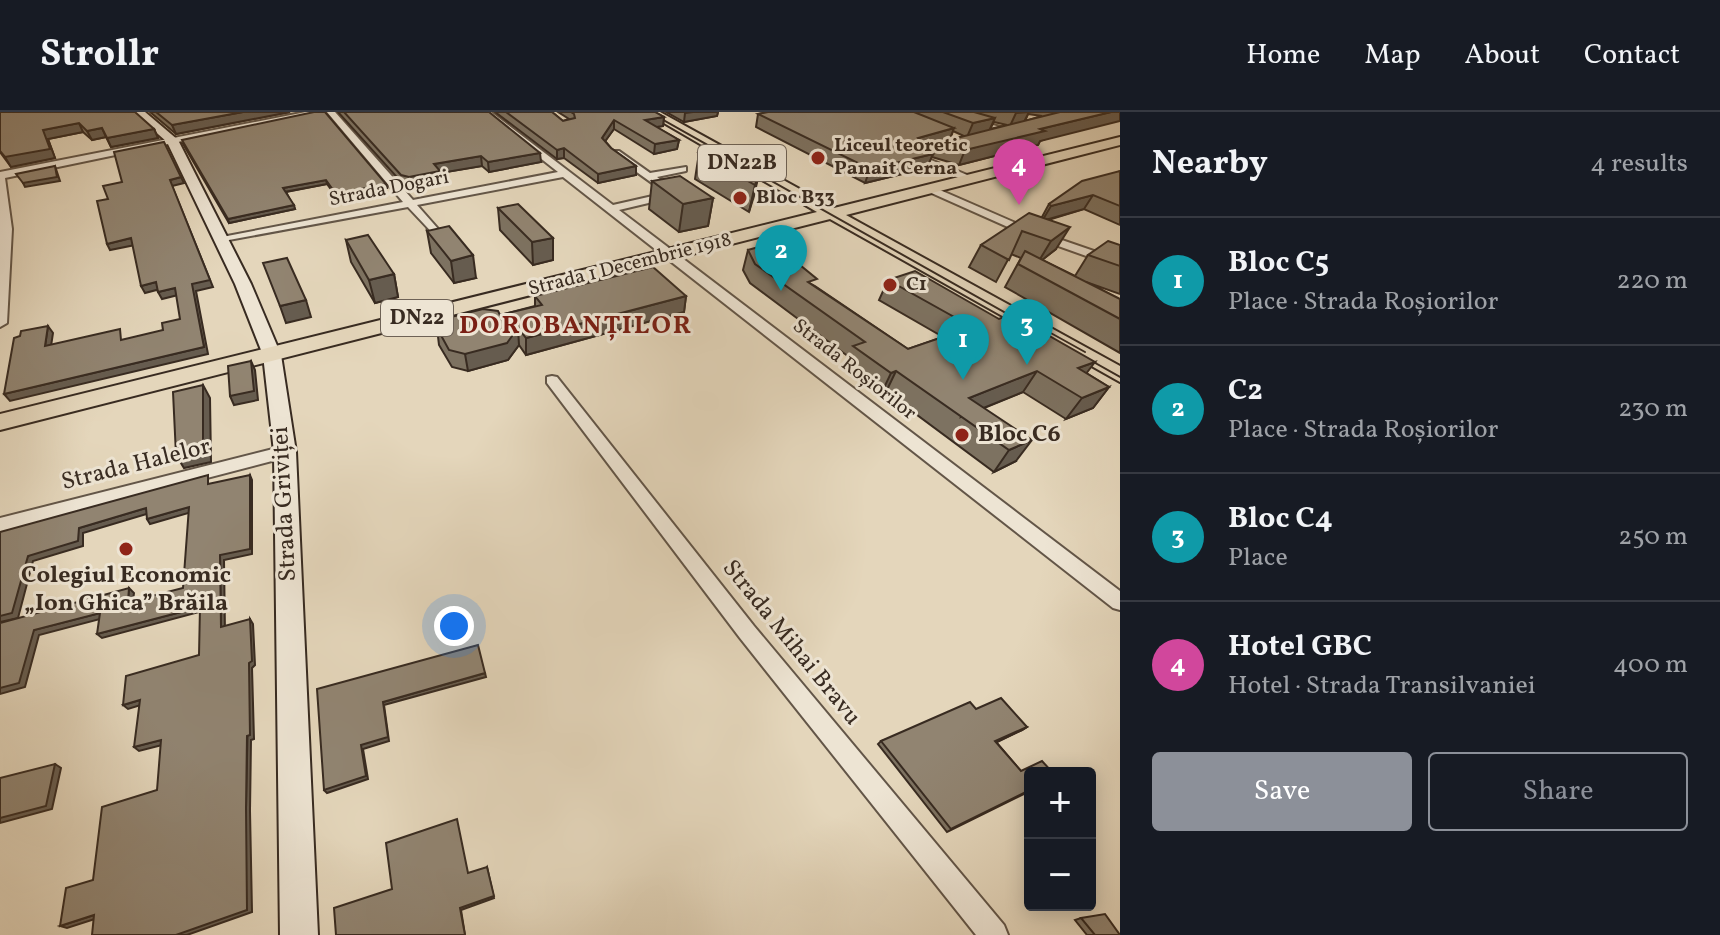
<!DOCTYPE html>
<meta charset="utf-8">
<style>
body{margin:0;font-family:Vollkorn,serif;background:#20242c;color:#f1f3f6}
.controls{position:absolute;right:24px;bottom:24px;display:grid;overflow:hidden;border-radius:8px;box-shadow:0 4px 20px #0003}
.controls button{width:72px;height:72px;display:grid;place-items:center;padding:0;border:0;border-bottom:2px solid #363941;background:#171b24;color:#f1f3f6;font:40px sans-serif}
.you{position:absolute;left:454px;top:514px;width:28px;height:28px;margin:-20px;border:6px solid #fff;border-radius:50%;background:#1a73e8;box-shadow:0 0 0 12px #1a73e833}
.badge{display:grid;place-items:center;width:52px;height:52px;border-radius:50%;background:#8c9099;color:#fff;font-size:26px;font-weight:700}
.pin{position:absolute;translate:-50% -66px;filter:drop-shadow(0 2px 4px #0008)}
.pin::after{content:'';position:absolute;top:42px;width:28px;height:24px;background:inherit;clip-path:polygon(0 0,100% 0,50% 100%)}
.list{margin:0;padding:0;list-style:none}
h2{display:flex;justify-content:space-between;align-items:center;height:104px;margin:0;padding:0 32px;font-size:34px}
h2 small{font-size:26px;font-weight:400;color:#9ea1a6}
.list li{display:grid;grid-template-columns:52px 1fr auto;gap:24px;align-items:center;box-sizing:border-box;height:128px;padding:0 32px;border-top:2px solid #363941}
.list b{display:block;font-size:30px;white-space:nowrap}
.list p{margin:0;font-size:26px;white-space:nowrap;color:#9ea1a6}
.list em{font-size:26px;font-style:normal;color:#9ea1a6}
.actions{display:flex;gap:16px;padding:24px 32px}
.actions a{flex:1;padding:18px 0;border:2px solid #8c9099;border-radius:8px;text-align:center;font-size:28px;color:#8c9099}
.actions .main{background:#8c9099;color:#fff}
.map{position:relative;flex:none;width:1120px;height:823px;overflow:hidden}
header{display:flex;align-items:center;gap:48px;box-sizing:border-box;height:112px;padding:0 40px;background:#171b24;border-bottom:2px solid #363941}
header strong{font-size:38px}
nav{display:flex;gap:44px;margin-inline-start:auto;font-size:28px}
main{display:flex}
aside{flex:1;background:#171b24}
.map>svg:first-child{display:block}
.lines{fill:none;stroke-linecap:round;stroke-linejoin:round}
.street-casing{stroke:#635648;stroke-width:4}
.secondary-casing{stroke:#382b21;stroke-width:4}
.primary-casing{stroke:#382b21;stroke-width:4}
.street{fill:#ede4d3;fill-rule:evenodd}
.secondary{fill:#ede4d3;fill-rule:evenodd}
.primary{fill:#e4d6bb;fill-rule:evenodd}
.tram{stroke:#382b21;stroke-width:2}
.wall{fill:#7d7261;stroke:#382b21;stroke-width:2;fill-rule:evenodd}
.shaded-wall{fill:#665c4f;stroke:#382b21;stroke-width:2}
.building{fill:#918471;stroke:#382b21;stroke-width:2}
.poi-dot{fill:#8f2418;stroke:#ede4d3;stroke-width:3}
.labels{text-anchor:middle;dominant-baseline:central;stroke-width:6;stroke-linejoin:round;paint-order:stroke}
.far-poi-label{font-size:20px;font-weight:bold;fill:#382b21;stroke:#ede4d3;text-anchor:start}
.far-street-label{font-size:20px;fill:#382b21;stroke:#ede4d3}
.shield{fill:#ede4d3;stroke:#6e6256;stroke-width:2}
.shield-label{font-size:22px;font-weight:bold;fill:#382b21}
.poi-label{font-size:24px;font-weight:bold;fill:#382b21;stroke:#ede4d3;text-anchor:start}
.street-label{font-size:24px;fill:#382b21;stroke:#ede4d3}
.far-district-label{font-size:26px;font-weight:bold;letter-spacing:2px;fill:#7a1f14;stroke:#ede4d3}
</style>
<header>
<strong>Strollr</strong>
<nav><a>Home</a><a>Map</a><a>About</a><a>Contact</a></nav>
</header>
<main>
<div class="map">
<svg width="1120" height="823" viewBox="0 0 1120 823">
<rect width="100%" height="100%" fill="#e4d6bb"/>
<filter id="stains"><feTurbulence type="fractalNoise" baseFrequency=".0025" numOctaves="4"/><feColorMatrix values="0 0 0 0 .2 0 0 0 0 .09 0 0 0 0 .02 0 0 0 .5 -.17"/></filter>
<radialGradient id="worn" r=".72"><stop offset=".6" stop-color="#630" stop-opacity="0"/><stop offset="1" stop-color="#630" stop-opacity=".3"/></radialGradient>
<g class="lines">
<!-- street casing -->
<g class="street-casing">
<g id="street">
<path d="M306 0H322L5 66 12 117 7 211 0 215V60Z"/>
<path d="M327 0H335L413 88 558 60 482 0H491L613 93 666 81 613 43V39H619L650 61 686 55V59L657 65 678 80V84L619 98 1120 479V498L1113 496 563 65 417 93 447 127 441 130 408 95 218 130V126L222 125 403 90Z"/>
<path d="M931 0H945L1015 19 1011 22Z"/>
<path d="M953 30 960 32 926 43 931 48 972 65V69H966L925 52 915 42Z"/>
<path d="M927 75H933L1027 116 1120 148V156L1019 120 927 79Z"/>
<path d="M552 264 557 265 754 514 1004 813 1008 823H976L740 526 547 271V265Z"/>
<path d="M285 334 293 340 291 344 0 420V406Z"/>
</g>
</g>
<!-- secondary casing -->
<g class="secondary-casing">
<path id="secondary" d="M133 0H145L178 28 251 172 281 243 296 340 318 823H280L274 340 263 243 235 172 167 30Z"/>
</g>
<!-- primary casing -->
<g class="primary-casing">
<path id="primary" d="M645 0H660L834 96 1120 25V33L846 103 1120 254V270L830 107 0 318V302L817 100Z"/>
</g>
<!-- street -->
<use href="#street" class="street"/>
<!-- secondary -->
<use href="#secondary" class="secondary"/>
<!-- primary -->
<use href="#primary" class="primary"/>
<!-- tram -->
<g class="tram">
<path d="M649 0 1029 214"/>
<path d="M1022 205 1085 240"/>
<path d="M1074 239 1120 265"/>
</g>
</g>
<!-- wall -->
<g class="wall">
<path d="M0 0 154 17 158 26 111 35 106 25 92 28 83 20 48 27 55 46 11 55 0 40Z"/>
<path d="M150 0H290L176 22Z"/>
<path d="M338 0H489L541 50 489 60 482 54 440 61 441 69 410 74 403 72Z"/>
<path d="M495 0H552L563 9 569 7 558 0H655L664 5 663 14 656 15 679 28 677 37 654 42 614 17 605 29 611 36 636 54V63L598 71 564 46 557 47Z"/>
<path d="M666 0H718L717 4 684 10Z"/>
<path d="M768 0H1120L1040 29 1038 33 959 53 932 45 936 33 927 36V56L865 71 756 15 758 2ZM1028 2 1042 4 1025 9ZM994 10 1007 13 990 17ZM953 19 964 24 950 28Z"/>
<path d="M183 32 386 72 387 76 337 86 327 72 286 80 295 97 229 111Z"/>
<path d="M699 41 760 57 749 100 695 67Z"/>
<path d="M1120 59V113L1084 97 1048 108 1056 137 1042 148 1075 164 1088 143 1120 133V182L1086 170 1120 187V241L1005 175 1021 146 1011 142 996 170 969 155 981 133 1042 105 1049 92Z"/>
<path d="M652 69 713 86 708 114 679 120 649 97Z"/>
<path d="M498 96 553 126V148L533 153 500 118Z"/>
<path d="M427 119 476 166 454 171 431 141Z"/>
<path d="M346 128 394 162 398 185 375 191 351 150Z"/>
<path d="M748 138 815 174 908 237 943 225 879 188 888 168 1086 261 1109 275 1093 296 1066 307 1023 280 984 296 1016 349 994 360 886 280 881 282 845 255 849 245 750 171 743 158Z"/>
<path d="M535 184H686L684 200 526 243 519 233 508 248 468 259 452 255 439 233 437 216 500 203 535 194Z"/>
<path d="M976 597 1027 615 1022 618 996 630 1021 659 1030 679 947 720 878 632 881 629Z"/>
<path d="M1081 806 1120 823H1087L1075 808Z"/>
</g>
<!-- shaded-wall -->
<g class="shaded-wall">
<path d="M243 0H290L176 22 172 13Z"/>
<path d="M693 0H718L717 4 684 10 685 1Z"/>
<path d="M1029 0 1024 10 1010 14 1016 1Z"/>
<path d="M1111 0H1120V9L1040 29 1038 33 959 53 965 38 1040 17Z"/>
<path d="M664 5 663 14 644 17 645 8Z"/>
<path d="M995 6 989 19 967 25 973 11Z"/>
<path d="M614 8V17L601 35 602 26Z"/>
<path d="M79 11 83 20 48 27 55 46 11 55 5 45 43 18Z"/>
<path d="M102 16 106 25 92 28 87 19Z"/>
<path d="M954 16 949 29 937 31 936 33 913 40 918 26Z"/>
<path d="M154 17 158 26 111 35 107 26Z"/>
<path d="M679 28 677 37 654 42 655 32Z"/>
<path d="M564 36V46L557 47V38Z"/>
<path d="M540 41 541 50 489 60 488 50Z"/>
<path d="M933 42 927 56 865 71 870 57Z"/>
<path d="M481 44 482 54 440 61 441 69 410 74 409 65 434 52Z"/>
<path d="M55 54 60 69 25 75 23 71Z"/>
<path d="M636 54V63L598 71V62Z"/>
<path d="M760 57 754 84 749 100 755 73Z"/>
<path d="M181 65 184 71 172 74 213 175 196 179 208 242 10 289 4 282 204 235 170 68Z"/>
<path d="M326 68 327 72 284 80 283 76Z"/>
<path d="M386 72 387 76 337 86 336 82Z"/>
<path d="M1093 83 1084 97 1042 109 1051 94Z"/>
<path d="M713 86 708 114 679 120 683 92Z"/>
<path d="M294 93 295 97 229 111 228 107Z"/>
<path d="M1070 115 1056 137 1037 152 1051 129Z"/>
<path d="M131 126 135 133 110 138 107 132Z"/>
<path d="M553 126V148L533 153 532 130Z"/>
<path d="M473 143 476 166 454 171 451 149Z"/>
<path d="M394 162 398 185 375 191 369 168Z"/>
<path d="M156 170 160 177 145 181 141 174Z"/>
<path d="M175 176 178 183 162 187 158 180Z"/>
<path d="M686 184 684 200 526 243V226Z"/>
<path d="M306 188 311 205 286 211 280 194Z"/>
<path d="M48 214 53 221 50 241 45 234Z"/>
<path d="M518 216 519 233 508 248 468 259 465 242Z"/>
<path d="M251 249 255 258 258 288 234 293 230 284Z"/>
<path d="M1095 250 1079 271 1078 256Z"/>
<path d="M896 259 886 280 881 282 891 261Z"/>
<path d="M1037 259 1023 280 961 305 969 286Z"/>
<path d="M203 273 210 286 211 350 184 356 176 343Z"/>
<path d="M1109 275 1093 296 1066 307 1082 286Z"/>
<path d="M1032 328 1016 349 994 360 1009 338Z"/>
<path d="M250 363 252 368V442L224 448 225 520 221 515 220 443Z"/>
<path d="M189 395 192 400 150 412 147 407Z"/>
<path d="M146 396 150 401 83 421V434L33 449 18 506 0 510V504L28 444 79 416Z"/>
<path d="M129 476 134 481 132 495 128 490Z"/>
<path d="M200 495 203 499 102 526 97 522Z"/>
<path d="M100 501 104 506 39 523 25 575 0 582V576L34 518Z"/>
<path d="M250 507 253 512 255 553 252 556 254 627 251 628 250 699 252 800 187 823H176L246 696Z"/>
<path d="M485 561 486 565 384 593 389 629 363 637 368 667 327 681 324 678 383 590Z"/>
<path d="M140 588 144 592 128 597 123 593Z"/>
<path d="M1027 615 1022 618 991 633 995 629Z"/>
<path d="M161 628 166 632 139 639 134 635Z"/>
<path d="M55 652 61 656 52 697 0 711V706Z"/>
<path d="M487 755 494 786 461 798 465 823 460 796Z"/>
<path d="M94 803 101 805 67 816 60 814Z"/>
</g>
<!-- building -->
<g class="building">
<path d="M0 0H135L154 17 107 26 102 16 87 19 79 11 43 18 50 37 5 45 0 39Z"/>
<path d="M156 0H243L172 13Z"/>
<path d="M314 0H325L386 72 336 82 326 68 283 76 294 93 228 107 182 28Z"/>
<path d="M344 0H489L540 41 488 50 481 44 434 52 440 59 409 65 401 63Z"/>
<path d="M506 0H552L563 9 575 6 574 2 571 0H655L664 5 645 8 679 28 655 32 614 8 602 26 611 36 636 54 598 62 564 36 557 38Z"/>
<path d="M768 0H914L954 16 918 26 933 42 870 57 758 2Z"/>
<path d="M943 0H974L995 6 973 11Z"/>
<path d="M1060 0H1111L1040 17 1045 19 965 38 937 31Z"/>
<path d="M164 30 181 65 170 68 210 168 192 172 204 235 4 282 14 226 20 224 21 219 48 214 45 234 120 217 121 228 163 218 162 211 180 207 175 176 158 180 156 170 141 174 131 126 107 132 97 89 108 87 103 74 122 70 114 40Z"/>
<path d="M722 36 760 57 755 73 699 41Z"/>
<path d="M55 54 57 65 23 71 16 62Z"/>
<path d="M1120 59V94L1093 83 1051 94 1049 92 1082 69Z"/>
<path d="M680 64 713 86 683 92 652 69Z"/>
<path d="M518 92 553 126 532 130 498 96Z"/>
<path d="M1029 101 1070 115 1051 129 1022 119 1009 148 981 133Z"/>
<path d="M449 114 473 143 451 149 427 119Z"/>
<path d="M368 123 394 162 369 168 346 128Z"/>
<path d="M1108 129 1120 133V154L1088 143Z"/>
<path d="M773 131 817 167 808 170 908 237 972 215 888 168 915 159 999 207 1011 202 1095 250 1078 256 1109 275 1082 286 1037 259 969 286 1032 328 1009 338 896 259 891 261 853 234 865 230 755 152 748 138Z"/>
<path d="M1025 139 1120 187V207L1018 152Z"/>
<path d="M287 146 306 188 280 194 263 151Z"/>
<path d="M653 155 686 184 526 226 518 216 507 231 465 242 449 238 437 216 443 207 483 197 498 199 500 203 542 193 535 184Z"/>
<path d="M251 249 254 279 230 284 228 254Z"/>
<path d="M203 273V336L176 343 173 280Z"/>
<path d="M208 363V372L250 363V437L220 443 221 515 250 507 252 549 249 551 250 623 247 624 246 696 247 798 176 823H92L94 803 60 814 66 776 93 768 102 695 157 678 161 628 134 635 140 588 123 593 126 564 199 543 200 495 97 522 100 501 34 518 19 571 0 576V511L129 476 128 490 183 476 189 395 147 407 146 396 79 416 78 429 28 444 12 501 0 504V420Z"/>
<path d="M478 533 485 561 383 590 388 625 361 633 366 664 324 678 317 577Z"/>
<path d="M1001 586 1027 615 995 629 1021 659 1042 649 1053 661H1030V678L951 717 881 629 970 590 976 597Z"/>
<path d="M55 652 46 694 0 706V666Z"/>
<path d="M457 707 468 761 487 755 494 784 460 796 465 823H336L334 796 392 777 386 731Z"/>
<path d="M1105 802 1120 823H1095L1081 806Z"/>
</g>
<!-- markers -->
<g class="poi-dot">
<circle cx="818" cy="46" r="8"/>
<circle cx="740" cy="86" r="8"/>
<circle cx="890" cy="173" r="8"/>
<circle cx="962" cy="323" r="8"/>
<circle cx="126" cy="437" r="8"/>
</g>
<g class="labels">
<!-- far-poi labels -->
<g class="far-poi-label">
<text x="834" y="34">Liceul teoretic<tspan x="834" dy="23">Panait Cerna</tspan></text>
<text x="756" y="86">Bloc B33</text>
<text x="906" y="173">C1</text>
</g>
<!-- far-street labels -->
<g class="far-street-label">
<text transform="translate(389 77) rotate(-11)">Strada Dogari</text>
<text transform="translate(630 153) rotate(-14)">Strada 1 Decembrie 1918</text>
<text transform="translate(854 258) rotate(38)">Strada Roșiorilor</text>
</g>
<!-- shield labels -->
<g class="shield">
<rect x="698" y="33" width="88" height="36" rx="6"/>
<rect x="381" y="188" width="72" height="36" rx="6"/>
</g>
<g class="shield-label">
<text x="742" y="51">DN22B</text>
<text x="417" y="206">DN22</text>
</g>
<!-- poi labels -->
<g class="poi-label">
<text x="978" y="323">Bloc C6</text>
<text x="126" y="464" text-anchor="middle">Colegiul Economic<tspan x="126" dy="28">„Ion Ghica” Brăila</tspan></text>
</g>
<!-- street labels -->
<g class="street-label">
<text transform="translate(136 353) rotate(-14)">Strada Halelor</text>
<text transform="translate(285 392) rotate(-93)">Strada Griviței</text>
<text transform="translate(791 531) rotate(51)">Strada Mihai Bravu</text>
</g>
<!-- far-district labels -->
<g class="far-district-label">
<text x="576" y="214">DOROBANȚILOR</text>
</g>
</g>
<rect width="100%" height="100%" filter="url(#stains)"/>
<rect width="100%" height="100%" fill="url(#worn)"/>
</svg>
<div class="controls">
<button>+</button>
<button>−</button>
</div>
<div class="you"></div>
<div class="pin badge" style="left:963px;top:268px;background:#0f9aa8">1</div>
<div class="pin badge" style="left:781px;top:179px;background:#0f9aa8">2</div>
<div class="pin badge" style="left:1027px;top:253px;background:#0f9aa8">3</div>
<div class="pin badge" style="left:1019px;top:93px;background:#d1479c">4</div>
</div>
<aside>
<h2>Nearby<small>4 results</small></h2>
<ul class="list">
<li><span class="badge" style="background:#0f9aa8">1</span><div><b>Bloc C5</b><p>Place · Strada Roșiorilor</p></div><em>220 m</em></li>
<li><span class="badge" style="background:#0f9aa8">2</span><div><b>C2</b><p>Place · Strada Roșiorilor</p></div><em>230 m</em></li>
<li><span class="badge" style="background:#0f9aa8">3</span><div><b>Bloc C4</b><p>Place</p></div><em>250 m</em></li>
<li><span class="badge" style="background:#d1479c">4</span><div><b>Hotel GBC</b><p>Hotel · Strada Transilvaniei</p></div><em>400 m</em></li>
</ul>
<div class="actions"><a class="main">Save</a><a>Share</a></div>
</aside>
</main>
